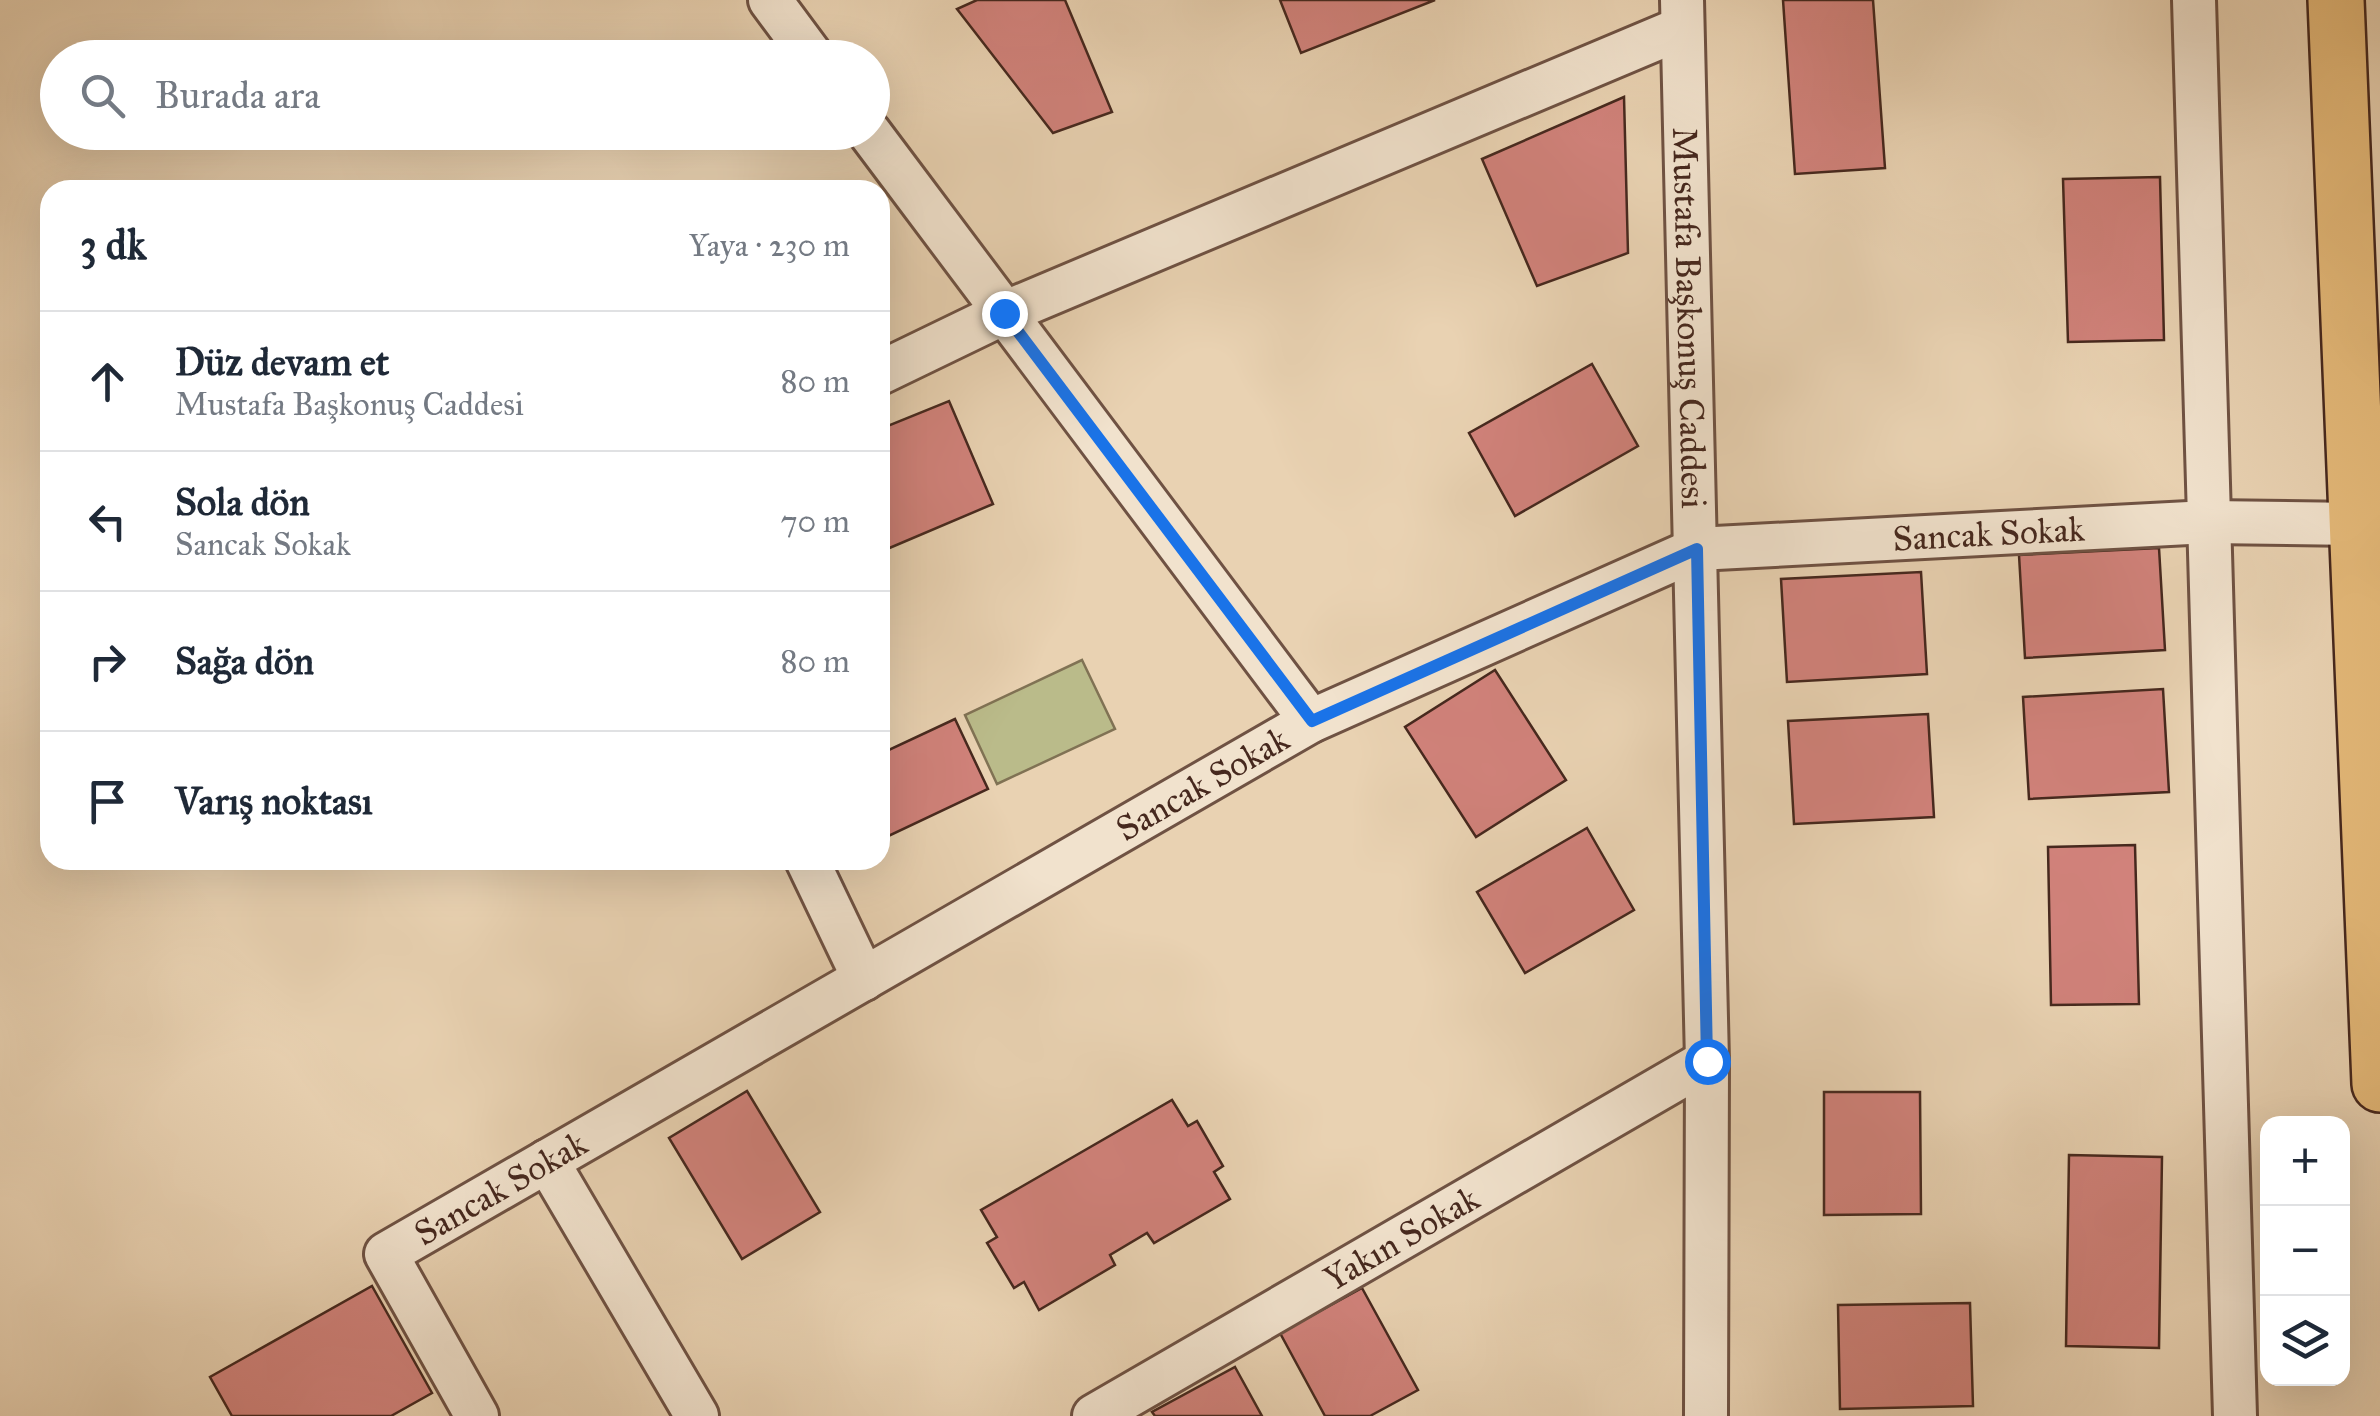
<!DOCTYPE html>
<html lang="tr">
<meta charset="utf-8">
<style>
body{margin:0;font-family:"IM FELL Great Primer",serif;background:#f2f2f3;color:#1f2937}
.controls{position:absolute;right:30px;bottom:30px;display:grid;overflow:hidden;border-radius:20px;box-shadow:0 10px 40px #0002}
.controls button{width:90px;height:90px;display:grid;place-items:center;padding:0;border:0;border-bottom:2px solid #e0e1e3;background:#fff;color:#1f2937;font:50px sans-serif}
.stop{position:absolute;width:30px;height:30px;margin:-22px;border:8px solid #1a73e8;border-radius:50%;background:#fff}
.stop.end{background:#1a73e8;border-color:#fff;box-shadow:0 2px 10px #0008}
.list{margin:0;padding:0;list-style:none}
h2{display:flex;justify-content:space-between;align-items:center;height:130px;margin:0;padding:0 40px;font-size:42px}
h2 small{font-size:32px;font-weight:400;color:#747a83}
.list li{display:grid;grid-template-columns:65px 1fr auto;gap:30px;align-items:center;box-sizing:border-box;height:140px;padding:0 40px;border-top:2px solid #e0e1e3}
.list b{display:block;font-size:38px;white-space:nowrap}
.list p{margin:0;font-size:32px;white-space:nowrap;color:#747a83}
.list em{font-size:32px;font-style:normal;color:#747a83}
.icon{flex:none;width:55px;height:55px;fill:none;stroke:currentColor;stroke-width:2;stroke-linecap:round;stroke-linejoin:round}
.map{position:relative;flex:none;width:2380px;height:1416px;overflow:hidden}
.search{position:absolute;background:#fff;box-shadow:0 10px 40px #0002;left:40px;top:40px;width:850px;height:110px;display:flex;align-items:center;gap:25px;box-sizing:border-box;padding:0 35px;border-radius:55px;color:#747a83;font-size:38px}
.panel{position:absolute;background:#fff;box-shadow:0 10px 40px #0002;left:40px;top:180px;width:850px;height:690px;border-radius:30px}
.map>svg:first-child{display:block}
.green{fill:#babb8a;stroke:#807254;stroke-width:2.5}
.building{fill:#d1827b;stroke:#46281e;stroke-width:2.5}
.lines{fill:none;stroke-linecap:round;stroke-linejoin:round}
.street-casing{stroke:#6f5243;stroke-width:48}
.highway-casing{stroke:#46281e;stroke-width:60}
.street{stroke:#f1e2cd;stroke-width:42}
.highway{stroke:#e4b979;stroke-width:55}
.route{stroke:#1a73e8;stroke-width:12}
.labels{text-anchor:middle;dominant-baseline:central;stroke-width:8;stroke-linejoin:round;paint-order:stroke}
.street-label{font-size:35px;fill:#46281e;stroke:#f1e2cd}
</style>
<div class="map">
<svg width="2380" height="1416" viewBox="0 0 2380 1416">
<rect width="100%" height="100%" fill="#e9d2b2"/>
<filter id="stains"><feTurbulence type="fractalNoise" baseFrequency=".002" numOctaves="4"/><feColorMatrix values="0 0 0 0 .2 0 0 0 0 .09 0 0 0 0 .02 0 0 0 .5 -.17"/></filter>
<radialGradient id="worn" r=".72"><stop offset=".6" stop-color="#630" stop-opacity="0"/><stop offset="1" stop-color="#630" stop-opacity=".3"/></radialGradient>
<!-- green -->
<path class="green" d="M1082 660 1115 729 997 784 965 715Z"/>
<!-- building -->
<g class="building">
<path d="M977 0H1065L1112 112 1053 133 957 9Z"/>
<path d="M1280 0H1435L1301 53Z"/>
<path d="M1783 0H1873L1885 168 1795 174Z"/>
<path d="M1624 97 1628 253 1537 286 1482 159Z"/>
<path d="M2160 177 2164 340 2068 342 2063 179Z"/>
<path d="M1592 364 1638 446 1515 516 1469 433Z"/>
<path d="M949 401 993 504 880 552V429Z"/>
<path d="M2159 548 2165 650 2025 658 2019 555Z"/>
<path d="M1921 572 1927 674 1787 682 1781 579Z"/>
<path d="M1495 670 1566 780 1476 837 1405 727Z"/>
<path d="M2163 689 2169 792 2029 799 2023 697Z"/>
<path d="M1928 714 1934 817 1794 824 1788 721Z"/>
<path d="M955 719 988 789 880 840V754Z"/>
<path d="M1587 828 1634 910 1525 973 1477 892Z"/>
<path d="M2135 845 2139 1004 2051 1005 2048 847Z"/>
<path d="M747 1091 820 1212 742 1259 669 1138Z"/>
<path d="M1824 1092H1920L1921 1214 1824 1215Z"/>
<path d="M1172 1100 1188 1126 1197 1121 1223 1166 1214 1172 1230 1199 1154 1243 1147 1233 1110 1255 1115 1265 1039 1310 1024 1282 1014 1288 987 1243 997 1237 981 1210Z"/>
<path d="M2069 1155 2162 1157 2159 1348 2066 1346Z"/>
<path d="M372 1286 432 1393 391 1416H232L210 1377Z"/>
<path d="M1362 1288 1418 1390 1370 1416H1325L1280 1333Z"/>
<path d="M1970 1303 1973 1406 1840 1409 1838 1305Z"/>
<path d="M1235 1367 1262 1416H1155L1152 1412Z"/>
</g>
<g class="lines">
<!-- street casing -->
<g class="street-casing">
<g id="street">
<path d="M770 0 813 58"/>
<path id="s1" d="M1682 0 1707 1061 1706 1416"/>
<path d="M2194 0 2235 1416"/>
<path d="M869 132 1311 721"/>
<path d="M880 373 1004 313 1682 28"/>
<path d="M807 860 864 979"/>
<path d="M547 1161 697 1416"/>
<path id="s2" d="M477 1416 386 1254 1311 721 1697 549 2208 522 2357 524"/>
<path id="s3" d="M1094 1416 1707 1061"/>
</g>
</g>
<!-- highway casing -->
<g class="highway-casing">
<path id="highway" d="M2336 0 2380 1084"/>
</g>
<!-- street -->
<use href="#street" class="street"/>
<!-- highway -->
<use href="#highway" class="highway"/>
</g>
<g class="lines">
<!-- route -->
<path class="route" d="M1004 313 1312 721 1697 549 1707 1061"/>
</g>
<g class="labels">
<!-- street labels -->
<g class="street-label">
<text stroke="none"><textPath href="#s1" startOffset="318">Mustafa Başkonuş Caddesi</textPath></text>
<text stroke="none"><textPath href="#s2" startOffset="1968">Sancak Sokak</textPath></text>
<text stroke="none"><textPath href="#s2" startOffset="1128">Sancak Sokak</textPath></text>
<text stroke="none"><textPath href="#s2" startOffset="318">Sancak Sokak</textPath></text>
<text stroke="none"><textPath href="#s3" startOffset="355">Yakın Sokak</textPath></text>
</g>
</g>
<rect width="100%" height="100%" filter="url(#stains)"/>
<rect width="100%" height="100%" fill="url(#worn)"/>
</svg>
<div class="controls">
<button>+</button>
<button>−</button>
<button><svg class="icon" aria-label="layers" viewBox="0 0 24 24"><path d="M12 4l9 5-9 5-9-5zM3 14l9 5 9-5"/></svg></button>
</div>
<div class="stop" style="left:1707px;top:1061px"></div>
<div class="stop end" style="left:1004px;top:313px"></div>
<div class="search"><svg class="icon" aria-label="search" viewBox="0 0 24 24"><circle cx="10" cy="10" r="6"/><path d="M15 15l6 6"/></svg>Burada ara</div>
<section class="panel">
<h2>3 dk<small>Yaya · 230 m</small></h2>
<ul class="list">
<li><svg class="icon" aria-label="ahead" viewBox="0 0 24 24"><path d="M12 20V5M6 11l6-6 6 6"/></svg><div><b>Düz devam et</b><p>Mustafa Başkonuş Caddesi</p></div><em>80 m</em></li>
<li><svg class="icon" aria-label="left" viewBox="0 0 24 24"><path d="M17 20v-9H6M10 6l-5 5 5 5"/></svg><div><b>Sola dön</b><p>Sancak Sokak</p></div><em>70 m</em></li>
<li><svg class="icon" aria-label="right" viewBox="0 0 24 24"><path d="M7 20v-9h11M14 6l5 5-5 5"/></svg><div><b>Sağa dön</b></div><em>80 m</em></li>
<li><svg class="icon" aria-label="arrive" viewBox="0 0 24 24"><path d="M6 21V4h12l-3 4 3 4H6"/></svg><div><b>Varış noktası</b></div></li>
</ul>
</section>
</div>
